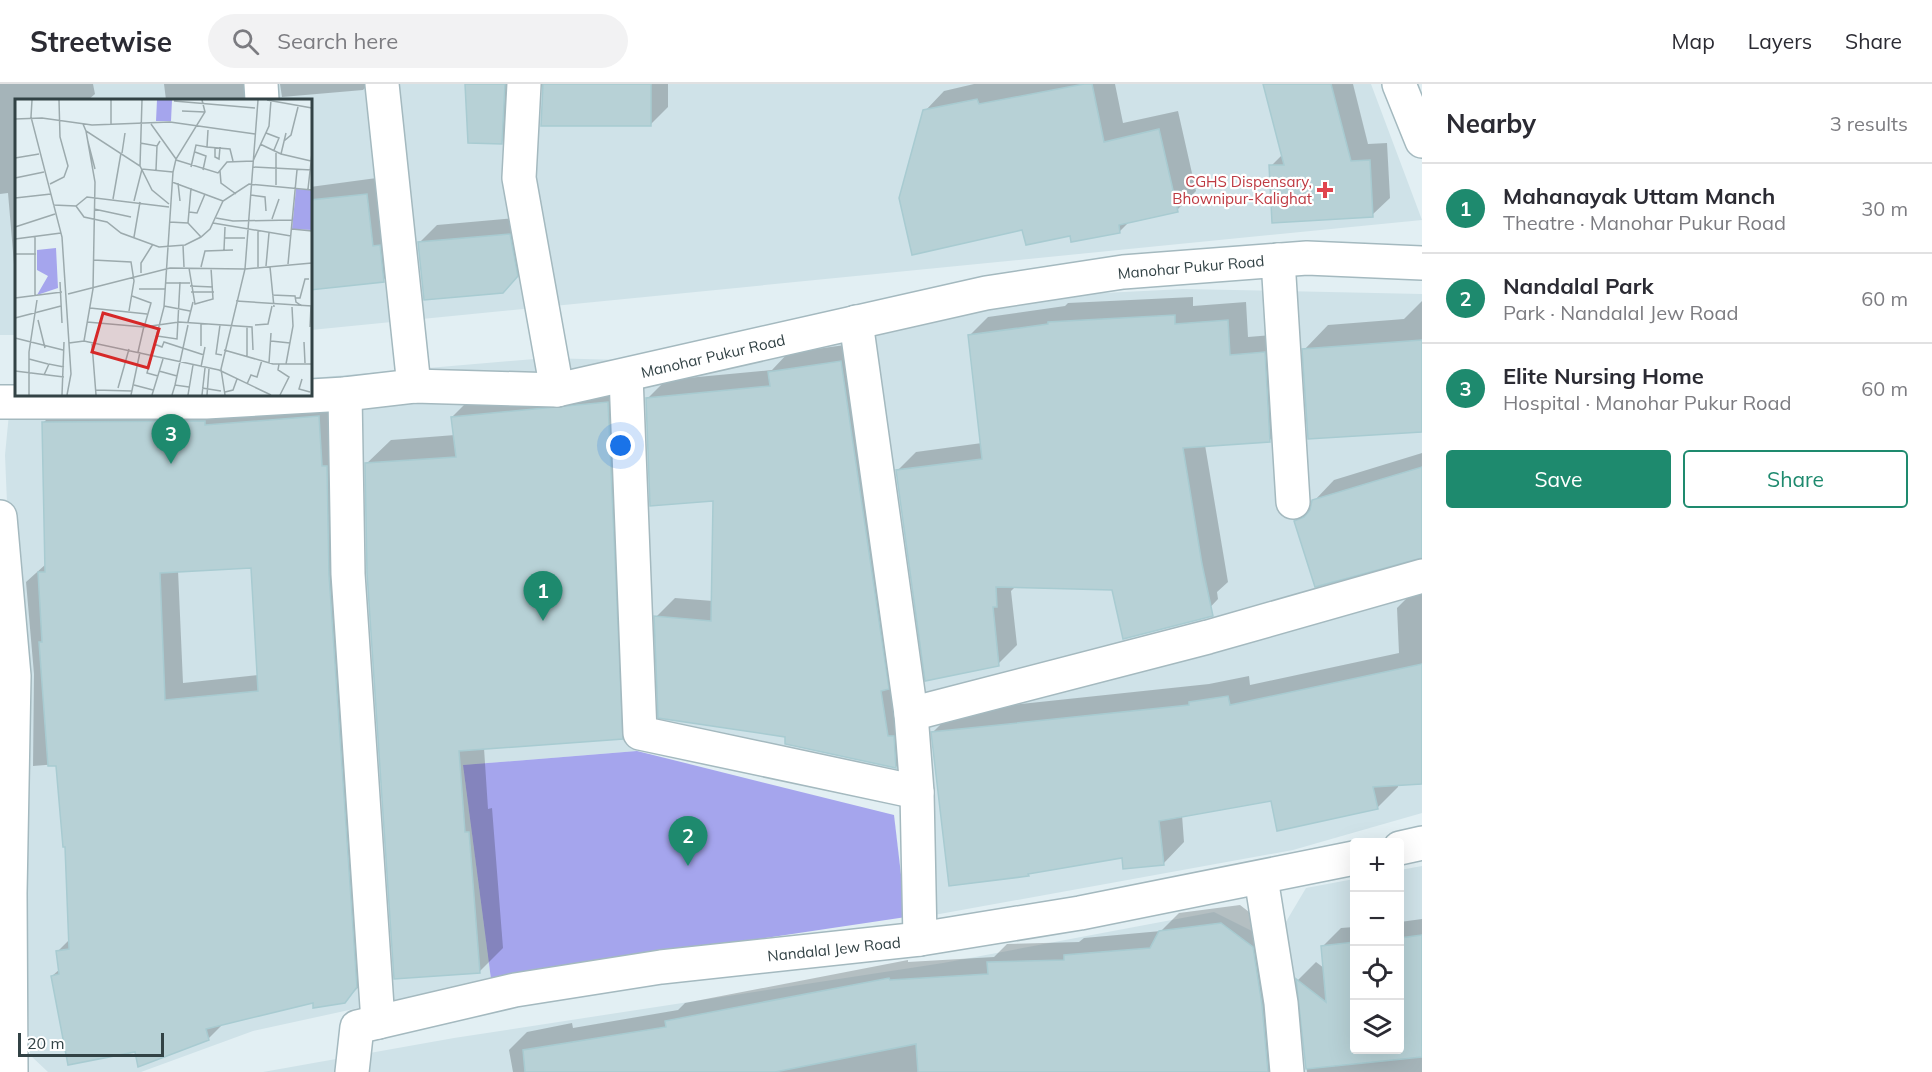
<!DOCTYPE html>
<meta charset="utf-8">
<style>
body{margin:0;font-family:Mulish,sans-serif;background:#f2f2f3;color:#2b2b33}
.controls{position:absolute;right:18px;bottom:18px;display:grid;overflow:hidden;border-radius:6px;box-shadow:0 6px 24px #0002}
.controls button{width:54px;height:54px;display:grid;place-items:center;padding:0;border:0;border-bottom:2px solid #e1e1e2;background:#fff;color:#2b2b33;font:30px sans-serif}
.scale{position:absolute;left:18px;bottom:15px;width:146px;box-sizing:border-box;padding-left:6px;border:3px solid #324245;border-top:0;font-size:16px;line-height:21px;white-space:nowrap;color:#324245;-webkit-text-stroke:4px #fff;paint-order:stroke}
.you{position:absolute;left:621px;top:362px;width:21px;height:21px;margin:-15px;border:4px solid #fff;border-radius:50%;background:#1a73e8;box-shadow:0 0 0 9px #1a73e833}
.badge{display:grid;place-items:center;width:39px;height:39px;border-radius:50%;background:#1e8a6e;color:#fff;font-size:20px;font-weight:700}
.pin{position:absolute;translate:-50% -50px;filter:drop-shadow(0 2px 3px #0008)}
.pin::after{content:'';position:absolute;top:32px;width:21px;height:18px;background:inherit;clip-path:polygon(0 0,100% 0,50% 100%)}
.list{margin:0;padding:0;list-style:none}
h2{display:flex;justify-content:space-between;align-items:center;height:78px;margin:0;padding:0 24px;font-size:26px}
h2 small{font-size:20px;font-weight:400;color:#7c7c81}
.list li{display:grid;grid-template-columns:39px 1fr auto;gap:18px;align-items:center;box-sizing:border-box;height:90px;padding:0 24px;border-top:2px solid #e1e1e2}
.list b{display:block;font-size:22px;white-space:nowrap}
.list p{margin:0;font-size:20px;white-space:nowrap;color:#7c7c81}
.list em{font-size:20px;font-style:normal;color:#7c7c81}
.actions{display:flex;gap:12px;padding:18px 24px}
.actions a{flex:1;padding:14px 0;border:2px solid #1e8a6e;border-radius:6px;text-align:center;font-size:21px;color:#1e8a6e}
.actions .main{background:#1e8a6e;color:#fff}
.icon{flex:none;width:33px;height:33px;fill:none;stroke:currentColor;stroke-width:2;stroke-linecap:round;stroke-linejoin:round}
.map{position:relative;flex:none;width:1422px;height:988px;overflow:hidden}
header{display:flex;align-items:center;gap:36px;box-sizing:border-box;height:84px;padding:0 30px;background:#fff;border-bottom:2px solid #e1e1e2}
header strong{font-size:28px}
nav{display:flex;gap:33px;margin-inline-start:auto;font-size:21px}
.search{width:420px;height:54px;background:#f2f2f3;display:flex;align-items:center;gap:15px;box-sizing:border-box;padding:0 21px;border-radius:33px;color:#7c7c81;font-size:22px}
main{display:flex}
aside{flex:1;background:#fff}
.map>svg:first-child{display:block}
.residential{fill:#cfe2e8}
.green{fill:#a5a5ed}
.shadow{fill:#0003;fill-rule:evenodd}
.building{fill:#b7d1d6;stroke:#a8cbd1;stroke-width:1.5;fill-rule:evenodd}
.lines{fill:none;stroke-linecap:round;stroke-linejoin:round}
.minor-casing{stroke:#a4b9bf;stroke-width:36}
.minor{stroke:#fff;stroke-width:33}
.health-dot{fill:#e0444e;stroke:#fff;stroke-width:2}
.labels{text-anchor:middle;dominant-baseline:central;stroke-width:4.5;stroke-linejoin:round;paint-order:stroke}
.health-label{font-size:15px;fill:#be3a42;stroke:#fff;text-anchor:end}
.street-label{font-size:15px;fill:#324245;stroke:#fff}
.inset-road{fill:none;stroke:#9caaad;stroke-width:1.5}
.view{fill:#d62828;fill-opacity:0.15;stroke:#d62828;stroke-width:3}
.inset-edge{fill:none;stroke:#324245;stroke-width:3}
</style>
<header>
<strong>Streetwise</strong>
<div class="search"><svg class="icon" aria-label="search" viewBox="0 0 24 24"><circle cx="10" cy="10" r="6"/><path d="M15 15l6 6"/></svg>Search here</div>
<nav><a>Map</a><a>Layers</a><a>Share</a></nav>
</header>
<main>
<div class="map">
<svg width="1422" height="988" viewBox="0 0 1422 988">
<rect width="100%" height="100%" fill="#e2eff3"/>
<!-- residential -->
<g class="residential">
<path d="M0 0H1371L1422 136 311 246 310 16H16V251H0Z"/>
<path d="M1183 205 1422 210V729L1293 766 934 831 927 704 634 638 637 667 463 681 491 895 253 947 141 988H48L30 971 5 371 11 309 310 310 311 294 546 274 660 277 885 220Z"/>
<path d="M1422 782V988H263L454 954 943 879 1214 828 1274 858 1306 804 1354 795V966H1400V786Z"/>
</g>
<!-- green -->
<path class="green" d="M637 667 894 731 906 833 491 895 463 681Z"/>
<!-- shadow -->
<g class="shadow">
<path d="M0 0H93L95 10 88 16H16L15 192 8 109 0 110Z"/>
<path d="M164 0H260L244 16H166Z"/>
<path d="M280 0H369L363 6 282 13Z"/>
<path d="M466 0H521L519 41 501 58Z"/>
<path d="M542 0H668V23L650 41H542Z"/>
<path d="M1115 0 1123 39 1178 27 1196 107 1177 126 1130 137 1119 148 1071 150 1024 145 925 27 944 7 974 0Z"/>
<path d="M1265 0H1353L1368 60 1387 59 1390 114 1372 131 1271 82 1283 70Z"/>
<path d="M384 93 401 179 383 196 310 204V103Z"/>
<path d="M527 133 520 190 502 208 419 159 437 141Z"/>
<path d="M1193 213V222L1246 218 1248 253 1283 250 1289 337 1270 356 1205 361 1228 498 1217 508 1218 515 1200 534 1113 504 1016 502 1011 507 1017 561 998 580 897 387 916 368 982 359 969 252 988 233 1065 222 1068 219Z"/>
<path d="M1422 217V346L1304 266 1328 241 1404 235Z"/>
<path d="M859 259 915 664 896 683 787 652 656 533 675 514 713 517 715 415 647 315 666 296 772 286 788 269Z"/>
<path d="M632 294 646 630 622 654 484 664 488 725 492 724 503 864 479 888 366 380 391 356 455 351 452 333 476 309Z"/>
<path d="M336 315 363 899 344 917 314 918 224 939 208 955 52 892 60 885 57 868 70 855 67 761 58 680 33 682 34 590 26 498 46 480 43 339 61 321ZM252 483 258 591 183 599 178 486Z"/>
<path d="M1422 369V452L1295 437 1334 396Z"/>
<path d="M1422 502V698L1398 700V703L1377 724 1272 715 1182 731 1184 758 1163 780 1123 772 1031 788 1028 791 933 648 954 627 1209 600 1249 592 1250 601 1399 569 1397 524 1418 503Z"/>
<path d="M1240 821 1271 845 1297 987 1304 988H513L509 966 527 948 572 939 573 944 678 926 685 919 908 876V878L994 873 1007 860 1079 858 1084 854 1161 847 1179 829Z"/>
<path d="M1422 835V988H1307L1298 896 1316 878 1324 884 1322 863 1341 844 1354 843V966H1400V838Z"/>
</g>
<!-- building -->
<g class="building">
<path d="M465 0H505L502 60 468 59Z"/>
<path d="M543 0H651V42H541Z"/>
<path d="M1084 0H1092L1104 58 1159 45 1178 128 1119 141 1120 149 1071 158 1070 152 1026 161 1022 146 912 171 899 114 923 26 977 15 979 20Z"/>
<path d="M1263 0H1331L1351 77 1370 76 1373 133 1272 139 1269 81H1284Z"/>
<path d="M367 110 373 162 380 161 384 198 310 206V116Z"/>
<path d="M510 150 518 192 503 209 424 216 418 158Z"/>
<path d="M1175 231V240L1228 236 1230 271 1265 268 1270 358 1183 364 1202 480 1213 532 1123 555 1112 506 996 503 997 523H993L999 582 925 597 896 386 982 375 968 251 1048 240V238Z"/>
<path d="M1422 256V348L1308 355 1302 265Z"/>
<path d="M841 277 889 605 881 607 888 652H894L896 684 785 660V653L658 634 654 532 711 537 713 417 650 422 646 314 770 302 768 288Z"/>
<path d="M608 318 623 655 459 667 465 748H469L480 889 394 895 367 489 365 379 456 373 451 333Z"/>
<path d="M319 332 322 382H327L329 491 357 903 345 919 313 924V919L206 945 209 956 138 983 135 968 68 981 51 892 59 890 56 867 69 865 65 763H63L56 682H48L39 558H42L38 488H45L42 338 205 337V341ZM251 484 258 607 165 616 160 489Z"/>
<path d="M1422 383V474L1315 503 1294 437 1304 433 1310 426 1312 416Z"/>
<path d="M1422 580V700L1373 703 1378 725 1277 747 1271 717 1159 737 1164 781 1123 785 1122 774 1028 790 1029 792 949 802 931 648 1189 621V618L1228 612 1230 621Z"/>
<path d="M1221 839 1253 863 1262 921 1268 988H918L916 960 775 988H525L523 966 666 943 665 937 889 894 890 896 988 890 987 878 1064 876V871L1150 864 1159 847Z"/>
<path d="M1422 851V973L1306 985 1296 895 1326 918 1321 862 1354 858V966H1400V854Z"/>
</g>
<g class="lines">
<!-- minor casing -->
<g class="minor-casing">
<g id="minor">
<path d="M261 0 262 16"/>
<path d="M382 0 414 302"/>
<path d="M524 0 519 94 557 306"/>
<path d="M1399 0 1422 57"/>
<path d="M1278 176 1293 418"/>
<path d="M856 238 911 630 917 708 920 855"/>
<path d="M626 292 640 649 917 708"/>
<path d="M345 310 348 490 378 938"/>
<path d="M0 318H206L345 310 414 302 557 306 986 209 1123 188 1307 174 1422 179"/>
<path d="M0 433 14 592 10 809 11 988"/>
<path d="M911 630 1208 553 1422 492"/>
<path d="M1400 764 1422 759"/>
<path d="M1261 794 1281 919 1287 988"/>
<path d="M352 988 357 943 515 906 661 883 920 855 1080 829 1354 774"/>
</g>
</g>
<!-- minor -->
<use href="#minor" class="minor"/>
</g>
<!-- markers -->
<path class="health-dot" d="M1322 97h6v6h6v6h-6v6h-6v-6h-6v-6h6z"/>
<g class="labels">
<!-- health labels -->
<g class="health-label">
<text x="1312" y="97">CGHS Dispensary,<tspan x="1312" dy="17">Bhownipur-Kalighat</tspan></text>
</g>
<!-- street labels -->
<g class="street-label">
<text transform="translate(1191 183) rotate(-5)">Manohar Pukur Road</text>
<text transform="translate(713 272) rotate(-13)">Manohar Pukur Road</text>
<text transform="translate(834 865) rotate(-6)">Nandalal Jew Road</text>
</g>
</g>
<!-- overview -->
<g transform="translate(15 15)">
<rect width="297" height="297" fill="#e2eff3"/>
<path d="M142 1H157L156 22H141ZM281 90 297 91V131L277 130ZM41 149 43 189 22 196 33 177 22 171V151Z" fill="#a5a5ed"/>
<path class="inset-road" d="M17 1 16 18 47 138 56 275 52 296M96 1V26M252 1 297 9M159 2 240 9M167 12 190 13M0 20 27 19 77 26 155 23 240 35M68 25 71 32 125 67 137 91 154 105M136 25 161 60M193 31 192 48 215 50 218 62M251 34 264 39 259 51M269 42 276 36 283 8M73 43 80 70M125 44 142 47 145 42M245 45 266 55 296 62M200 48V58L204 60 205 48M180 53 191 57 188 71M107 54 110 34M266 55 271 34M0 59 24 55M161 61 203 74 212 63 238 62 254 27 256 1M125 67 127 1M176 68 181 46 192 48M238 68 297 71M141 71 142 47M205 72 206 84 221 95M0 79 29 73M157 83 208 102M163 84 165 102M35 85 49 78 53 67 45 38 44 1M261 86V54M176 89 173 124 186 138M293 90 297 54M236 96 250 98 251 112M0 99 36 95M98 100 106 54M119 102 127 70 158 73M38 106 61 107 69 118 92 123 106 134 144 148 170 146 186 138 195 130 208 102 234 85 297 91M61 107 72 98 154 108M79 110 116 118M174 113 182 114 190 95M201 119 218 122 277 121M257 120 264 100M154 123 173 124M198 124 276 137M0 128 40 115M277 130 297 132M119 138 125 103M209 139H230M0 140 46 134M168 146 169 168M209 151 210 128M0 155H21M78 161 116 163 119 182 114 212M273 165 282 71M251 167 254 134M186 168 190 152 218 151M243 168V132M255 168 259 208M174 169 180 205 198 200 196 169M126 174V164L138 145M45 183 47 224M151 184H175M175 187 198 188M124 190H150M176 193H199M53 195 155 169 230 170 297 164M257 196 280 197 281 203 287 207M20 197V138M117 197 136 204 130 225M0 199 47 193M281 199H285L290 180H294M221 202 297 207M149 207 175 212M75 209 132 215M0 219 46 207M23 221 30 249M72 223 129 228 164 223 237 228 238 251M173 223 178 203M205 226 201 255 207 256M240 226 253 225 257 207M232 227V257M295 228 296 207M142 237 162 240 165 183M0 239 48 251M69 242 78 190 80 83 71 32M256 242 275 244M289 243 290 264M54 244 69 242 204 271 256 296M77 245 81 296M139 245 147 248 149 243 189 256M186 247V224M209 251 258 265H297M123 253 129 227M14 260 33 265M254 264 256 234M264 265 263 271 274 278 265 296M271 265 278 227 277 208M186 268 190 248M0 272 49 278M144 272 162 277M29 276 34 265 49 268M143 277 132 274 149 208 158 73 161 60 190 13 187 1M287 280 284 290 295 293M232 285 236 276 242 278 247 261M119 286 138 291M160 286 173 226M103 289 114 250M187 289 206 292M80 291 117 292M210 293 218 291 222 280M14 296V253L22 201M47 296 49 243M116 296 125 253M137 296 148 260M157 296 160 286 174 288M173 296 178 266M187 296 190 269M192 296 194 270M210 296 206 270 230 170 243 1"/>
<path class="view" d="M88 214 144 230 133 269 77 253Z"/>
<rect width="297" height="297" class="inset-edge"/>
</g>
</svg>
<div class="controls">
<button>+</button>
<button>−</button>
<button><svg class="icon" aria-label="locate" viewBox="0 0 24 24"><circle cx="12" cy="12" r="6"/><path d="M12 2v4M12 18v4M2 12h4M18 12h4"/></svg></button>
<button><svg class="icon" aria-label="layers" viewBox="0 0 24 24"><path d="M12 4l9 5-9 5-9-5zM3 14l9 5 9-5"/></svg></button>
</div>
<div class="scale">20 m</div>
<div class="you"></div>
<div class="pin badge" style="left:543px;top:537px">1</div>
<div class="pin badge" style="left:688px;top:782px">2</div>
<div class="pin badge" style="left:171px;top:380px">3</div>
</div>
<aside>
<h2>Nearby<small>3 results</small></h2>
<ul class="list">
<li><span class="badge">1</span><div><b>Mahanayak Uttam Manch</b><p>Theatre · Manohar Pukur Road</p></div><em>30 m</em></li>
<li><span class="badge">2</span><div><b>Nandalal Park</b><p>Park · Nandalal Jew Road</p></div><em>60 m</em></li>
<li><span class="badge">3</span><div><b>Elite Nursing Home</b><p>Hospital · Manohar Pukur Road</p></div><em>60 m</em></li>
</ul>
<div class="actions"><a class="main">Save</a><a>Share</a></div>
</aside>
</main>
